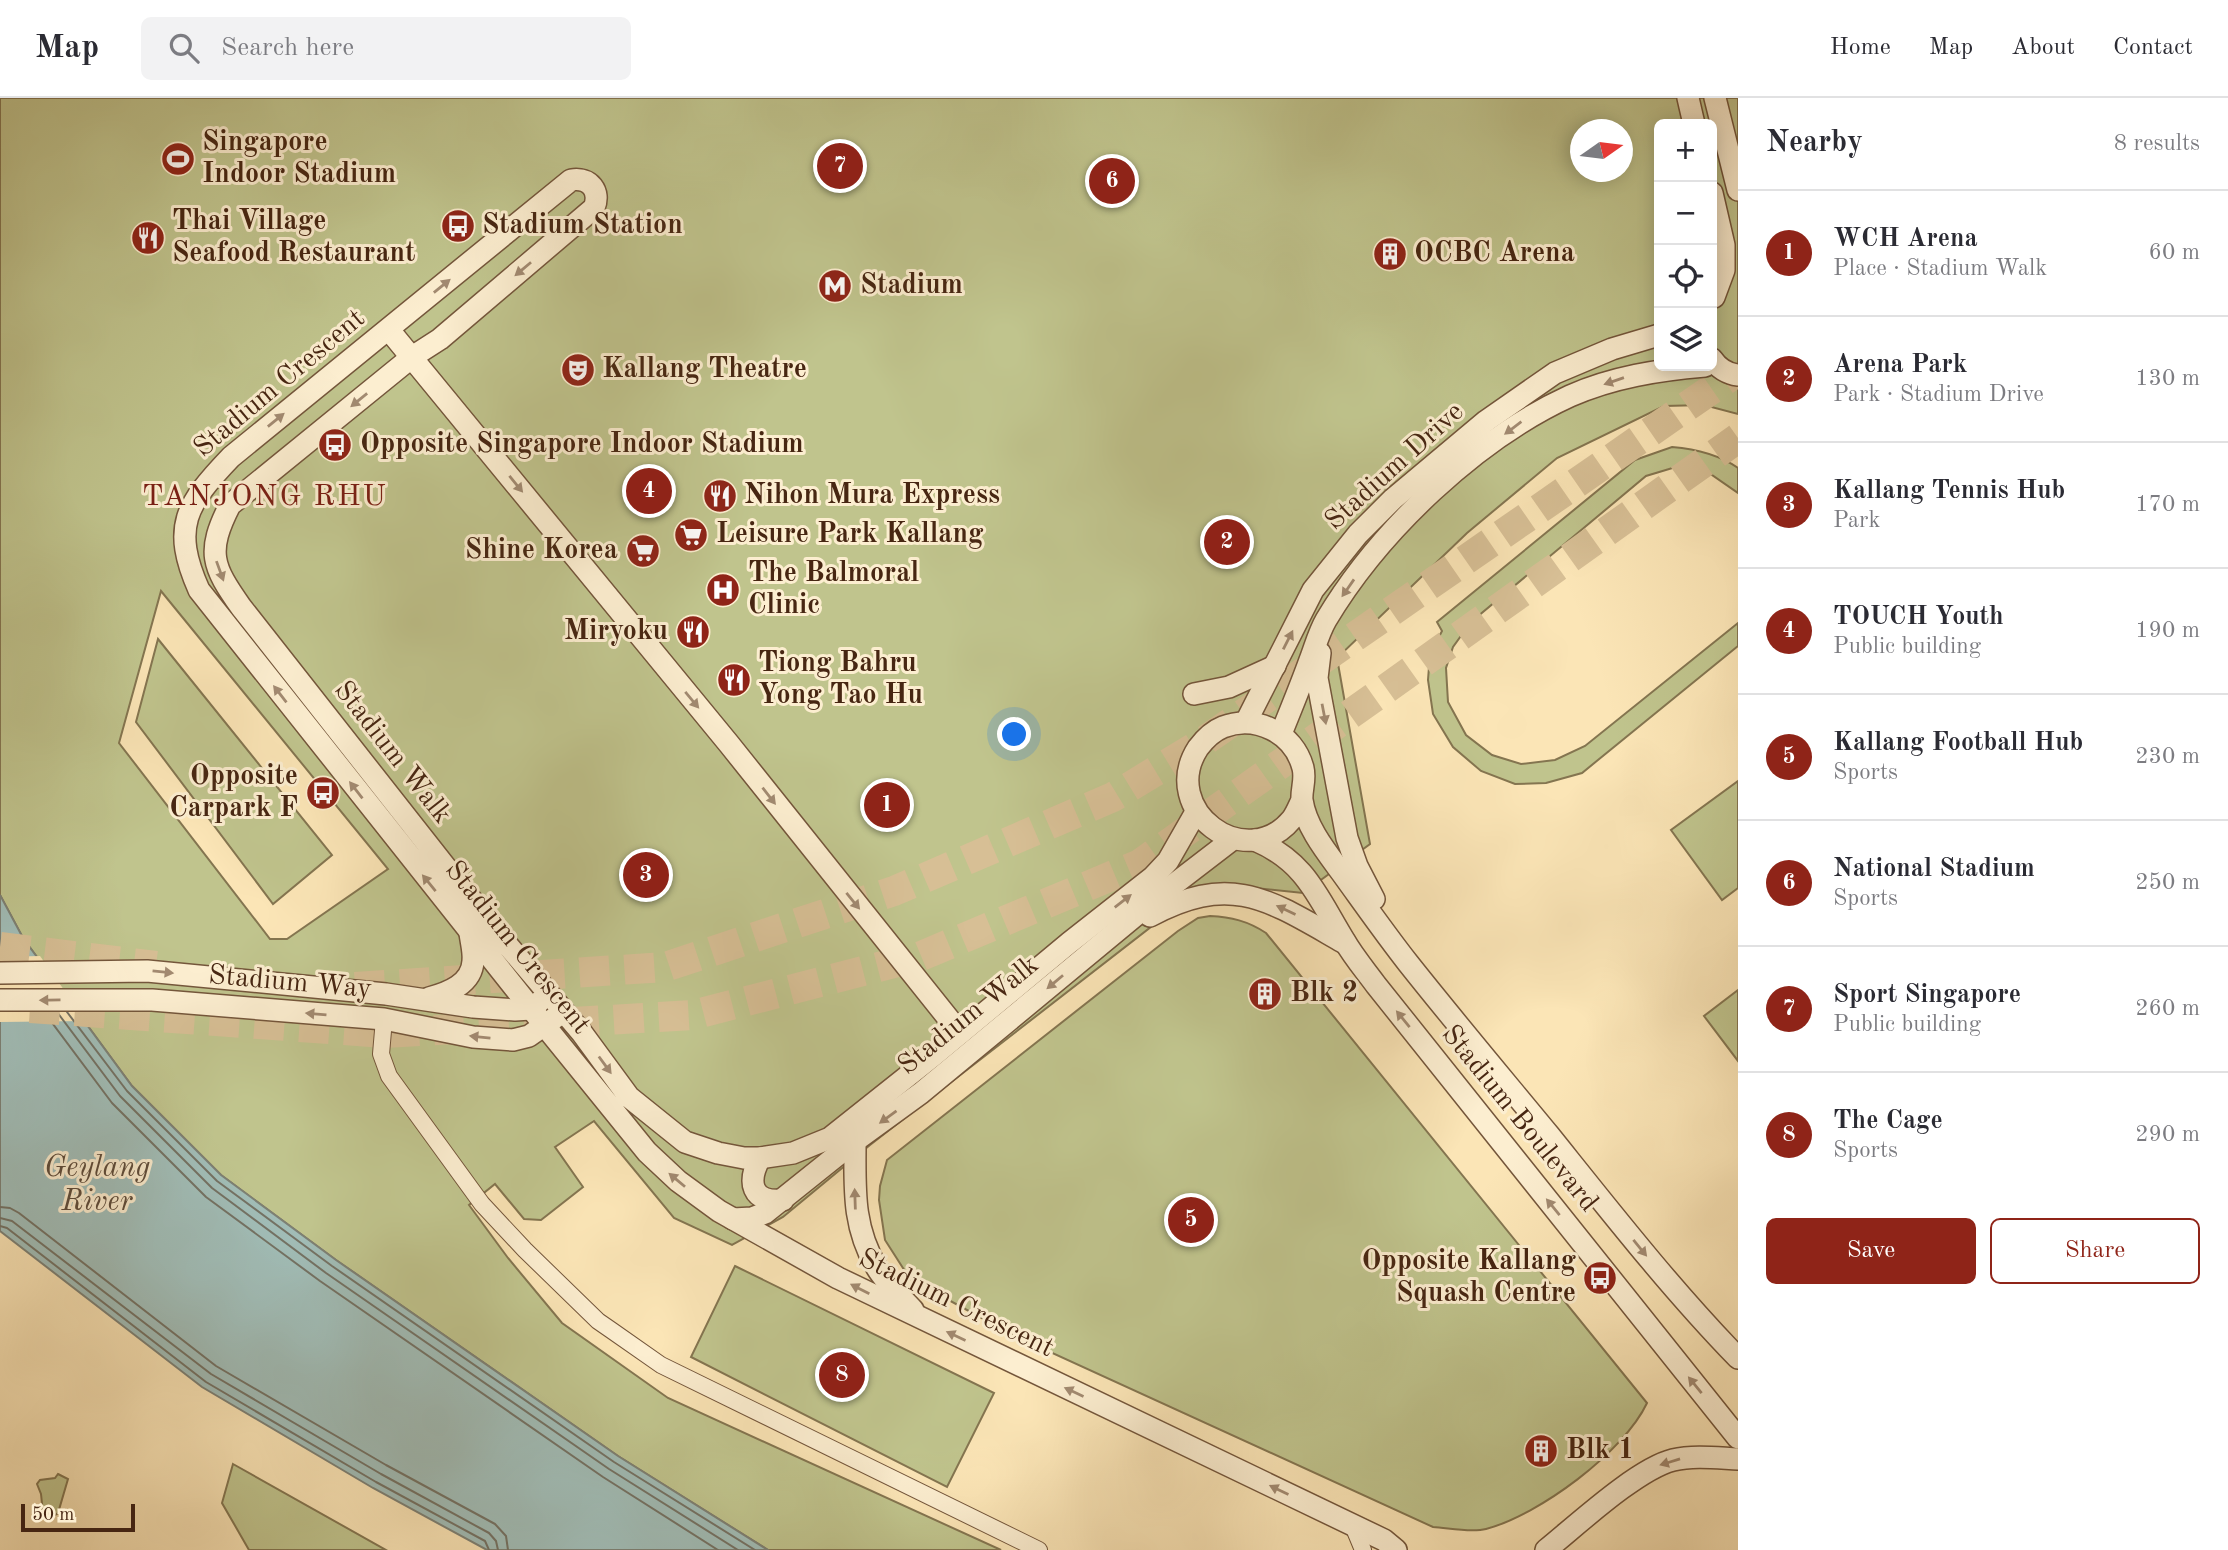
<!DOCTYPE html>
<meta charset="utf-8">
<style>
body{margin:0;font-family:"Old Standard TT",serif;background:#f2f2f3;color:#2b2b33}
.controls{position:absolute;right:21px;top:21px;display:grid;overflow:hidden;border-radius:10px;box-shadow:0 4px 18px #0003}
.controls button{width:63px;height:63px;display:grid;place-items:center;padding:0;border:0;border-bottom:2px solid #e1e1e2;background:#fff;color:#2b2b33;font:35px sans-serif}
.compass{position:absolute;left:1570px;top:21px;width:63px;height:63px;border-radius:50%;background:#fff;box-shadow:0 4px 18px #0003;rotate:76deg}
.scale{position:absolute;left:21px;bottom:18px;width:114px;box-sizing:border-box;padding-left:7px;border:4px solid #472612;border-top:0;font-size:19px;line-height:24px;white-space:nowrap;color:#472612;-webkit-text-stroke:5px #fceed0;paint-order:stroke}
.you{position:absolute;left:1015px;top:637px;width:24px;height:24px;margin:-18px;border:5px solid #fff;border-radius:50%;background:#1a73e8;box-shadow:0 0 0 10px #1a73e833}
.badge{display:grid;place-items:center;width:46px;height:46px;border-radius:50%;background:#8f2418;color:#fff;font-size:23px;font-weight:700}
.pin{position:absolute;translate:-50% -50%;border:4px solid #fff;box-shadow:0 2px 7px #0006}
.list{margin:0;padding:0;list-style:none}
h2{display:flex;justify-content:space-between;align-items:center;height:91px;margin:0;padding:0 28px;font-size:30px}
h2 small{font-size:23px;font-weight:400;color:#7c7c81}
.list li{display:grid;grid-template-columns:46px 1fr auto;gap:21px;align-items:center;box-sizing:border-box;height:126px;padding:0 28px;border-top:2px solid #e1e1e2}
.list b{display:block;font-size:26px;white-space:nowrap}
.list p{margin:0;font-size:23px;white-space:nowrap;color:#7c7c81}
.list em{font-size:23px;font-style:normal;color:#7c7c81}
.actions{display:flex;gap:14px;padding:21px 28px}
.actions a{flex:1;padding:16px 0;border:2px solid #8f2418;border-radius:10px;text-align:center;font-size:24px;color:#8f2418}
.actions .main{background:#8f2418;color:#fff}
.icon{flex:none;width:38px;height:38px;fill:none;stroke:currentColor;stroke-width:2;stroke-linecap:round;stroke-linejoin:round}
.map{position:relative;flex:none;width:1738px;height:1452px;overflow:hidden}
header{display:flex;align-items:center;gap:42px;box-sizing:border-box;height:98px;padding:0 35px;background:#fff;border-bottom:2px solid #e1e1e2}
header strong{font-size:33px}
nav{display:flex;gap:38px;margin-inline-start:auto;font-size:24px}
.search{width:490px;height:63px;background:#f2f2f3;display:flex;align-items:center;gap:18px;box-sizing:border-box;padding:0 24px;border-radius:10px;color:#7c7c81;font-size:26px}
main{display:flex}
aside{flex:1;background:#fff}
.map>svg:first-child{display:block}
.green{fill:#c0c48d;stroke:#847550;stroke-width:2;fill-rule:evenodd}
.water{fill:#a1bdb7;stroke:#7d8175;stroke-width:2}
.pier{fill:#fbe5b6}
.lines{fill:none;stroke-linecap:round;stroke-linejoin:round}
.shore{stroke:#747264;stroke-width:2}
.motorway-tunnel{stroke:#d7bf95;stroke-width:30;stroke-dasharray:30 15;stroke-linecap:butt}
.minor-casing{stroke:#74563b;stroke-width:18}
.tertiary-casing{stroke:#74563b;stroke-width:24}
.minor{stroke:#fceed0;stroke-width:16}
.tertiary{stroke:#fceed0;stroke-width:21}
.oneway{fill:#a28a71}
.labels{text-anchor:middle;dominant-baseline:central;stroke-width:6;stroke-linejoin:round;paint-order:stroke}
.poi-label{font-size:28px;font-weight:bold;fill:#472612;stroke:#fceed0;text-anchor:start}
.street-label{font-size:28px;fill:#472612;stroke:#fceed0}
.neighbourhood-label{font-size:30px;letter-spacing:2px;fill:#7a1f14;stroke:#fceed0}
.water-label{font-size:30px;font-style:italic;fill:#5e4c3b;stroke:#fceed0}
</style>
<header>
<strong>Map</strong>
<div class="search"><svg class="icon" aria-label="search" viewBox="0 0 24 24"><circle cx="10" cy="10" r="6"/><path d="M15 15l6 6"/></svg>Search here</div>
<nav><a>Home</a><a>Map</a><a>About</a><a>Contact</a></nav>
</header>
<main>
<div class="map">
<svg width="1738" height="1452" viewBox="0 0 1738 1452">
<rect width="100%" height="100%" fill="#fbe5b6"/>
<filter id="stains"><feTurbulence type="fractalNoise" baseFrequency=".00286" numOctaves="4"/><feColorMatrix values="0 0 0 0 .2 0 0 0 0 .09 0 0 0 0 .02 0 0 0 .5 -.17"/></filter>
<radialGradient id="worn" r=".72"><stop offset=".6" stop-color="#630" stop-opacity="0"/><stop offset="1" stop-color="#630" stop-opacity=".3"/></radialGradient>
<!-- green -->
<g class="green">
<path d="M0 0H1738V316L1704 307 1664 308 1557 360 1467 435 1337 560 1370 746 1303 795 1246 789 1160 822 870 1047 783 1119 732 1147 674 1120 594 1023 555 1049 583 1089 541 1122 524 1121 495 1086 469 1107 508 1160 562 1225 668 1300 1001 1452H768L618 1358 336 1162 221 1077 132 988 23 840 0 797ZM1659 26H1712V268H1659ZM1580 32H1622V74H1580ZM161 493 388 771 287 841H270L119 645Z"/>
<path d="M1672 349C1696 351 1718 356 1738 370V395L1709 375 1679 368 1646 378 1471 524 1453 549 1446 570 1448 604 1466 637 1492 657 1521 666 1555 662 1585 648 1738 525V548L1582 675 1546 685 1515 686 1481 673 1453 649 1433 616 1428 582 1430 556 1442 533 1437 524 1635 362Z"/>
<path d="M158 541 332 757 273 806 136 624Z"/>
<path d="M1738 683V790L1722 802 1671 732Z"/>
<path d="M1210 818C1231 819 1248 823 1266 835L1647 1305C1624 1354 1539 1417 1486 1431 1471 1435 1449 1430 1433 1429L1011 1236 910 1181 885 1142 879 1102 880 1088 887 1062 1178 833 1198 820Z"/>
<path d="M1738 892V963L1704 918Z"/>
<path d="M735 1168 994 1295 947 1389 691 1259Z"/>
<path d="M233 1366 386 1452H249L222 1405Z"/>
<path d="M58 1376 68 1381 58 1415 52 1419 43 1415 41 1396 37 1386 40 1382 55 1380Z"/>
</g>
<!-- water -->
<path class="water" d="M0 797 23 840 132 988 221 1077 336 1162 618 1358 768 1452H487L373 1390 202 1289 0 1133Z"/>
<!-- pier -->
<path class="pier" d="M40 858 86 923 0 924V859Z"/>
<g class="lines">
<!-- shore -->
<g class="shore">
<path d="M44 914 112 1005 206 1099 320 1183 603 1379 718 1452"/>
<path d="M57 914 120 998 212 1090 326 1175 609 1371 738 1452"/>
<path d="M67 914 127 993 217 1083 332 1168 614 1364 755 1452"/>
<path d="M0 1109 10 1110 19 1115 216 1268 386 1367 495 1426 506 1438 508 1452"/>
<path d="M0 1120 12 1123 211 1276 381 1376 489 1435 496 1443 498 1452"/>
<path d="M0 1128 7 1130 206 1284 376 1384 485 1443 489 1452"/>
</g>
<!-- motorway-tunnel -->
<g class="motorway-tunnel">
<path d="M0 849 156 868"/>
<path d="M355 889 665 869 894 793 1113 699 1200 646 1738 273"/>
<path d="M30 910 386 935 693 917 921 858 1140 766 1738 340"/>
</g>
<!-- minor casing -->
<g class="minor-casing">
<g id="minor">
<path d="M384 921 381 956 389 978 482 1106 525 1152 598 1223 611 1232 661 1267 1039 1452"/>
<path d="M1353 1428 1363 1452"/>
</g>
</g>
<!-- tertiary casing -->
<g class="tertiary-casing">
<g id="tertiary">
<path d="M1688 0 1694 26"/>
<path d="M1715 0 1738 92"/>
<path d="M1712 95 1724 147V172L1714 199"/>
<path d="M389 232 729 646 960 935"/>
<path d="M1712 261C1718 270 1728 276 1738 277"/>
<path d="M1320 555 1317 580 1347 740 1357 768 1374 801"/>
<path d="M1194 596 1229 589 1275 568"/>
<path d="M1246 624 1313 492 1358 436 1393 401 1486 323 1555 275 1612 251 1659 237"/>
<path d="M1281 636C1291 611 1301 587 1310 562 1315 549 1319 534 1326 522 1379 433 1476 341 1570 298 1613 279 1658 272 1705 268"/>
<path d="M1302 702C1299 708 1296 716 1292 721 1246 777 1158 712 1198 650 1204 642 1213 633 1223 629 1256 616 1294 635 1303 670 1306 682 1301 692 1302 702 1306 730 1328 756 1344 778 1365 807 1386 837 1408 865 1454 923 1502 980 1549 1037 1610 1113 1670 1190 1738 1260"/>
<path d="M1196 714 1168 763 1153 779 1069 845 933 958 830 1040 793 1055 760 1060H744L718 1055 685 1044 629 999 582 935 499 837 241 509C212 468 206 454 230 407L412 259 440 241 594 110C601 93 590 79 571 82L231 359C186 406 171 429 199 492L545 928 647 1054 678 1083 719 1113 838 1180 1384 1442 1396 1452"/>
<path d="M1255 742C1306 764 1317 798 1344 842 1353 858 1365 872 1376 887L1738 1340"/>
<path d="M1150 818C1232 774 1269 802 1343 844"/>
<path d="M0 875 147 873 386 896 473 909 515 912 531 911 539 904"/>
<path d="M429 900C448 895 472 886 473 863 474 854 471 844 470 835"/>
<path d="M0 902H152L384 921 473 939 513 942 529 938 556 919"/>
<path d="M857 1035 855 1043C855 1090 852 1128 877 1170 886 1185 901 1199 913 1212"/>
<path d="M760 1060C747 1084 751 1105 783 1102"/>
<path d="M733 1121 752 1120 765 1115 855 1043 921 995 1164 794 1233 741"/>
<path d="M1546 1452C1577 1427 1637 1371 1673 1362 1694 1357 1717 1360 1738 1361"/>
</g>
</g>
<!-- minor -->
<use href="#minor" class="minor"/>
<!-- tertiary -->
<use href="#tertiary" class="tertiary"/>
</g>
<!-- one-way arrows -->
<defs><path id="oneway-solid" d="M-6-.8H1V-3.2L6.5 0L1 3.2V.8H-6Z" transform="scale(1.75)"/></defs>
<g class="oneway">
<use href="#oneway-solid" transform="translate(523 171) rotate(140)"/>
<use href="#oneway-solid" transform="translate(442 188) rotate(-39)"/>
<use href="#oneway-solid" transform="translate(1614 283) rotate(161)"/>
<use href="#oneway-solid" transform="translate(359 302) rotate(141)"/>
<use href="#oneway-solid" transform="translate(276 322) rotate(-39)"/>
<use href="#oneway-solid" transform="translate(1513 330) rotate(143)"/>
<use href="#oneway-solid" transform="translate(516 386) rotate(51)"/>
<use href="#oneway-solid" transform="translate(220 473) rotate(70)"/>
<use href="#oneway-solid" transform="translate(1348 490) rotate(125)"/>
<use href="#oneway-solid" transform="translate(1288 542) rotate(-63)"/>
<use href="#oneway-solid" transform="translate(280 596) rotate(-128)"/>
<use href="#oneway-solid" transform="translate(692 602) rotate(50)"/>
<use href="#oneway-solid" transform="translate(1324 616) rotate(79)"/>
<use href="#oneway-solid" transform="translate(356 692) rotate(-128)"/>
<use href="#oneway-solid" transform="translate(769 698) rotate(52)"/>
<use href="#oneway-solid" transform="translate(429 785) rotate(-129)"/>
<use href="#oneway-solid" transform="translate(853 803) rotate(51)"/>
<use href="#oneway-solid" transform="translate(1123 803) rotate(-38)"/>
<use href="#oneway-solid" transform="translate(1286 812) rotate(-155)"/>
<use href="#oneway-solid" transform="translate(163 874) rotate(6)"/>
<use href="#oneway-solid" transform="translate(1055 884) rotate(140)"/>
<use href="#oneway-solid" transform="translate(50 902) rotate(179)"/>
<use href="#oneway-solid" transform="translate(316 916) rotate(-175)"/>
<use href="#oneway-solid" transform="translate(1403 921) rotate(-129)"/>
<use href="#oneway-solid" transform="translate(480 939) rotate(-174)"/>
<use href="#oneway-solid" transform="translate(605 967) rotate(54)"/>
<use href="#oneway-solid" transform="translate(888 1019) rotate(144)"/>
<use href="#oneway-solid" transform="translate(677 1082) rotate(-140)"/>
<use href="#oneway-solid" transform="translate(855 1101) rotate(-92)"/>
<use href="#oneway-solid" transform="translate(1553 1109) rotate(-129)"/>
<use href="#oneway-solid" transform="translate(1640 1150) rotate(51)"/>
<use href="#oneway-solid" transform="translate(860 1191) rotate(-153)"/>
<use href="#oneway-solid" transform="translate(956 1238) rotate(-155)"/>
<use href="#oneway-solid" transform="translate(1695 1287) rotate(-129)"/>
<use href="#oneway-solid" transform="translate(1074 1294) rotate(-155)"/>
<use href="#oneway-solid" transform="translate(1670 1364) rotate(163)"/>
<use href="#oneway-solid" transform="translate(1279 1392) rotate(-154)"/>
</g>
<!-- icons -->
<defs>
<g id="stadium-disc" transform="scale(1.75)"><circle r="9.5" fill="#8f2418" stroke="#fceed0"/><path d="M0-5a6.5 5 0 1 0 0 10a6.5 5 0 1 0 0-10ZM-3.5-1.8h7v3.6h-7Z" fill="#fff"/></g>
<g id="bus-disc" transform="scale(1.75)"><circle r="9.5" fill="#8f2418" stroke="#fceed0"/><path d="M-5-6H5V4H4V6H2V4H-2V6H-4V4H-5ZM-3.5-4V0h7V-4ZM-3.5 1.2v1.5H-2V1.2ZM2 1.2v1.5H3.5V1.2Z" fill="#fff"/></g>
<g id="restaurant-disc" transform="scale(1.75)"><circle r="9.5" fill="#8f2418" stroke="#fceed0"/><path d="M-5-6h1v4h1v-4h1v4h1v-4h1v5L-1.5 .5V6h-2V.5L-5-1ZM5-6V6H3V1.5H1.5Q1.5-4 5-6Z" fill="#fff"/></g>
<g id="building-disc" transform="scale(1.75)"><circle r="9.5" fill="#8f2418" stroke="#fceed0"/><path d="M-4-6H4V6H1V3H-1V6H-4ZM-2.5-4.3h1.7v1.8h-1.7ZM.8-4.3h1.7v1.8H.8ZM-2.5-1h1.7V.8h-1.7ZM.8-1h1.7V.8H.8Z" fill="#fff"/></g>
<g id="metro-disc" transform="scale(1.75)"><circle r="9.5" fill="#8f2418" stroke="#fceed0"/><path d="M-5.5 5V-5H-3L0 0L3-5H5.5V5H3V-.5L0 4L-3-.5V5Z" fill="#fff"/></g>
<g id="theatre-disc" transform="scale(1.75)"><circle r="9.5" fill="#8f2418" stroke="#fceed0"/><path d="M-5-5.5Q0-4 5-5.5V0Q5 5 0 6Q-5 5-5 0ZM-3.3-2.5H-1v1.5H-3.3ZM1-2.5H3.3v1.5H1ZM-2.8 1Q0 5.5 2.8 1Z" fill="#fff"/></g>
<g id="supermarket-disc" transform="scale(1.75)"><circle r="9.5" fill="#8f2418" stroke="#fceed0"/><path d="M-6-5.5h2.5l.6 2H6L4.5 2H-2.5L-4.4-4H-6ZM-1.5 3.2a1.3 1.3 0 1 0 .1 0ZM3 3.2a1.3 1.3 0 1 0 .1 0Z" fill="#fff"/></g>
<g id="hospital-disc" transform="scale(1.75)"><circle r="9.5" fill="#8f2418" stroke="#fceed0"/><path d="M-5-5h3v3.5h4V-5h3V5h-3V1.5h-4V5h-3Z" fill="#fff"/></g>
</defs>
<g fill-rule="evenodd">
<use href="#stadium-disc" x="178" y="61"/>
<use href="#bus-disc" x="458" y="128"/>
<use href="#restaurant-disc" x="148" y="140"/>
<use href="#building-disc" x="1390" y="156"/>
<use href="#metro-disc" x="835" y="188"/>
<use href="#theatre-disc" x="578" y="272"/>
<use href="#bus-disc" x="335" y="347"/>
<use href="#restaurant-disc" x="720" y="398"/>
<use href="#supermarket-disc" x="691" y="437"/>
<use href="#supermarket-disc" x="643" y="453"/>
<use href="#hospital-disc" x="723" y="492"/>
<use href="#restaurant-disc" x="693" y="534"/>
<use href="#restaurant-disc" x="734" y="582"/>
<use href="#bus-disc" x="323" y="695"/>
<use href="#building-disc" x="1265" y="896"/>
<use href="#bus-disc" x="1600" y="1180"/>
<use href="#building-disc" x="1541" y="1353"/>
</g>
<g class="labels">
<!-- poi labels -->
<g class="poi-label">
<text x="202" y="45">Singapore<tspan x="202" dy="32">Indoor Stadium</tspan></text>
<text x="172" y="124">Thai Village<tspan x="172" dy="32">Seafood Restaurant</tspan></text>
<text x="482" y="128">Stadium Station</text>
<text x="1414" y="156">OCBC Arena</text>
<text x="860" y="188">Stadium</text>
<text x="602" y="272">Kallang Theatre</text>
<text x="360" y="347">Opposite Singapore Indoor Stadium</text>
<text x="744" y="398">Nihon Mura Express</text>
<text x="716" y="437">Leisure Park Kallang</text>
<text x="618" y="453" text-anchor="end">Shine Korea</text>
<text x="748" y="476">The Balmoral<tspan x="748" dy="32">Clinic</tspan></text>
<text x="668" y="534" text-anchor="end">Miryoku</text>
<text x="758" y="566">Tiong Bahru<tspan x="758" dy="32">Yong Tao Hu</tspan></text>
<text x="298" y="679" text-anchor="end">Opposite<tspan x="298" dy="32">Carpark F</tspan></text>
<text x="1290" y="896">Blk 2</text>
<text x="1576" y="1164" text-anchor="end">Opposite Kallang<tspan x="1576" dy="32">Squash Centre</tspan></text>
<text x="1566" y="1353">Blk 1</text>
</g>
<!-- street labels -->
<g class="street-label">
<text transform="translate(280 286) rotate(-40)">Stadium Crescent</text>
<text transform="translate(1395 369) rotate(-42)">Stadium Drive</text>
<text transform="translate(392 655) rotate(52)">Stadium Walk</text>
<text transform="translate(517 850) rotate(51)">Stadium Crescent</text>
<text transform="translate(290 885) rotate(5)">Stadium Way</text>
<text transform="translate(969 918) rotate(-39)">Stadium Walk</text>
<text transform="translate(1519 1021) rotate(51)">Stadium Boulevard</text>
<text transform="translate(956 1206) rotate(26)">Stadium Crescent</text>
</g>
<!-- neighbourhood labels -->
<g class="neighbourhood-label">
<text x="265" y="399">TANJONG RHU</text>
</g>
<!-- water labels -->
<g class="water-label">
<text x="97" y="1070">Geylang<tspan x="97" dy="34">River</tspan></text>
</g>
</g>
<rect width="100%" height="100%" filter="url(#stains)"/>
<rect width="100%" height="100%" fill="url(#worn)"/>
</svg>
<div class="controls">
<button>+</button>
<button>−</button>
<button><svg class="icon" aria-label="locate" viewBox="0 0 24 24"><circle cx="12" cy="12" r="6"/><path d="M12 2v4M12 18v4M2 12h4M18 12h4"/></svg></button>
<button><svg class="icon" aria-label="layers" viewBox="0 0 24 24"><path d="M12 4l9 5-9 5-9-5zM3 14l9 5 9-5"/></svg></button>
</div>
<svg class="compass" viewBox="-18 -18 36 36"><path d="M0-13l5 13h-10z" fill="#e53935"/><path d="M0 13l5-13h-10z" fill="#7c7c81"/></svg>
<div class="scale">50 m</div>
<div class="you"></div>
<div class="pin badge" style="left:887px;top:707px">1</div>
<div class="pin badge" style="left:1227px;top:444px">2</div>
<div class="pin badge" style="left:646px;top:777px">3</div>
<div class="pin badge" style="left:649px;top:393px">4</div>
<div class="pin badge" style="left:1191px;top:1122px">5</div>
<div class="pin badge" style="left:1112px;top:83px">6</div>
<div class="pin badge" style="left:840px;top:68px">7</div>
<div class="pin badge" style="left:842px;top:1277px">8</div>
</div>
<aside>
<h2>Nearby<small>8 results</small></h2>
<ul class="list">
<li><span class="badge">1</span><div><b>WCH Arena</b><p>Place · Stadium Walk</p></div><em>60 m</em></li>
<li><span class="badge">2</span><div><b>Arena Park</b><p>Park · Stadium Drive</p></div><em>130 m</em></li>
<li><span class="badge">3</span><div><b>Kallang Tennis Hub</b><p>Park</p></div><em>170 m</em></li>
<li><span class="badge">4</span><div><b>TOUCH Youth</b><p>Public building</p></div><em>190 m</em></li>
<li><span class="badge">5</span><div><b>Kallang Football Hub</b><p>Sports</p></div><em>230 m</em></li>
<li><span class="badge">6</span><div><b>National Stadium</b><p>Sports</p></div><em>250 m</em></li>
<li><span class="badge">7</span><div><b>Sport Singapore</b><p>Public building</p></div><em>260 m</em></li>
<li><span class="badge">8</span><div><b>The Cage</b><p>Sports</p></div><em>290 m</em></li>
</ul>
<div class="actions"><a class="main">Save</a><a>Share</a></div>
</aside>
</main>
